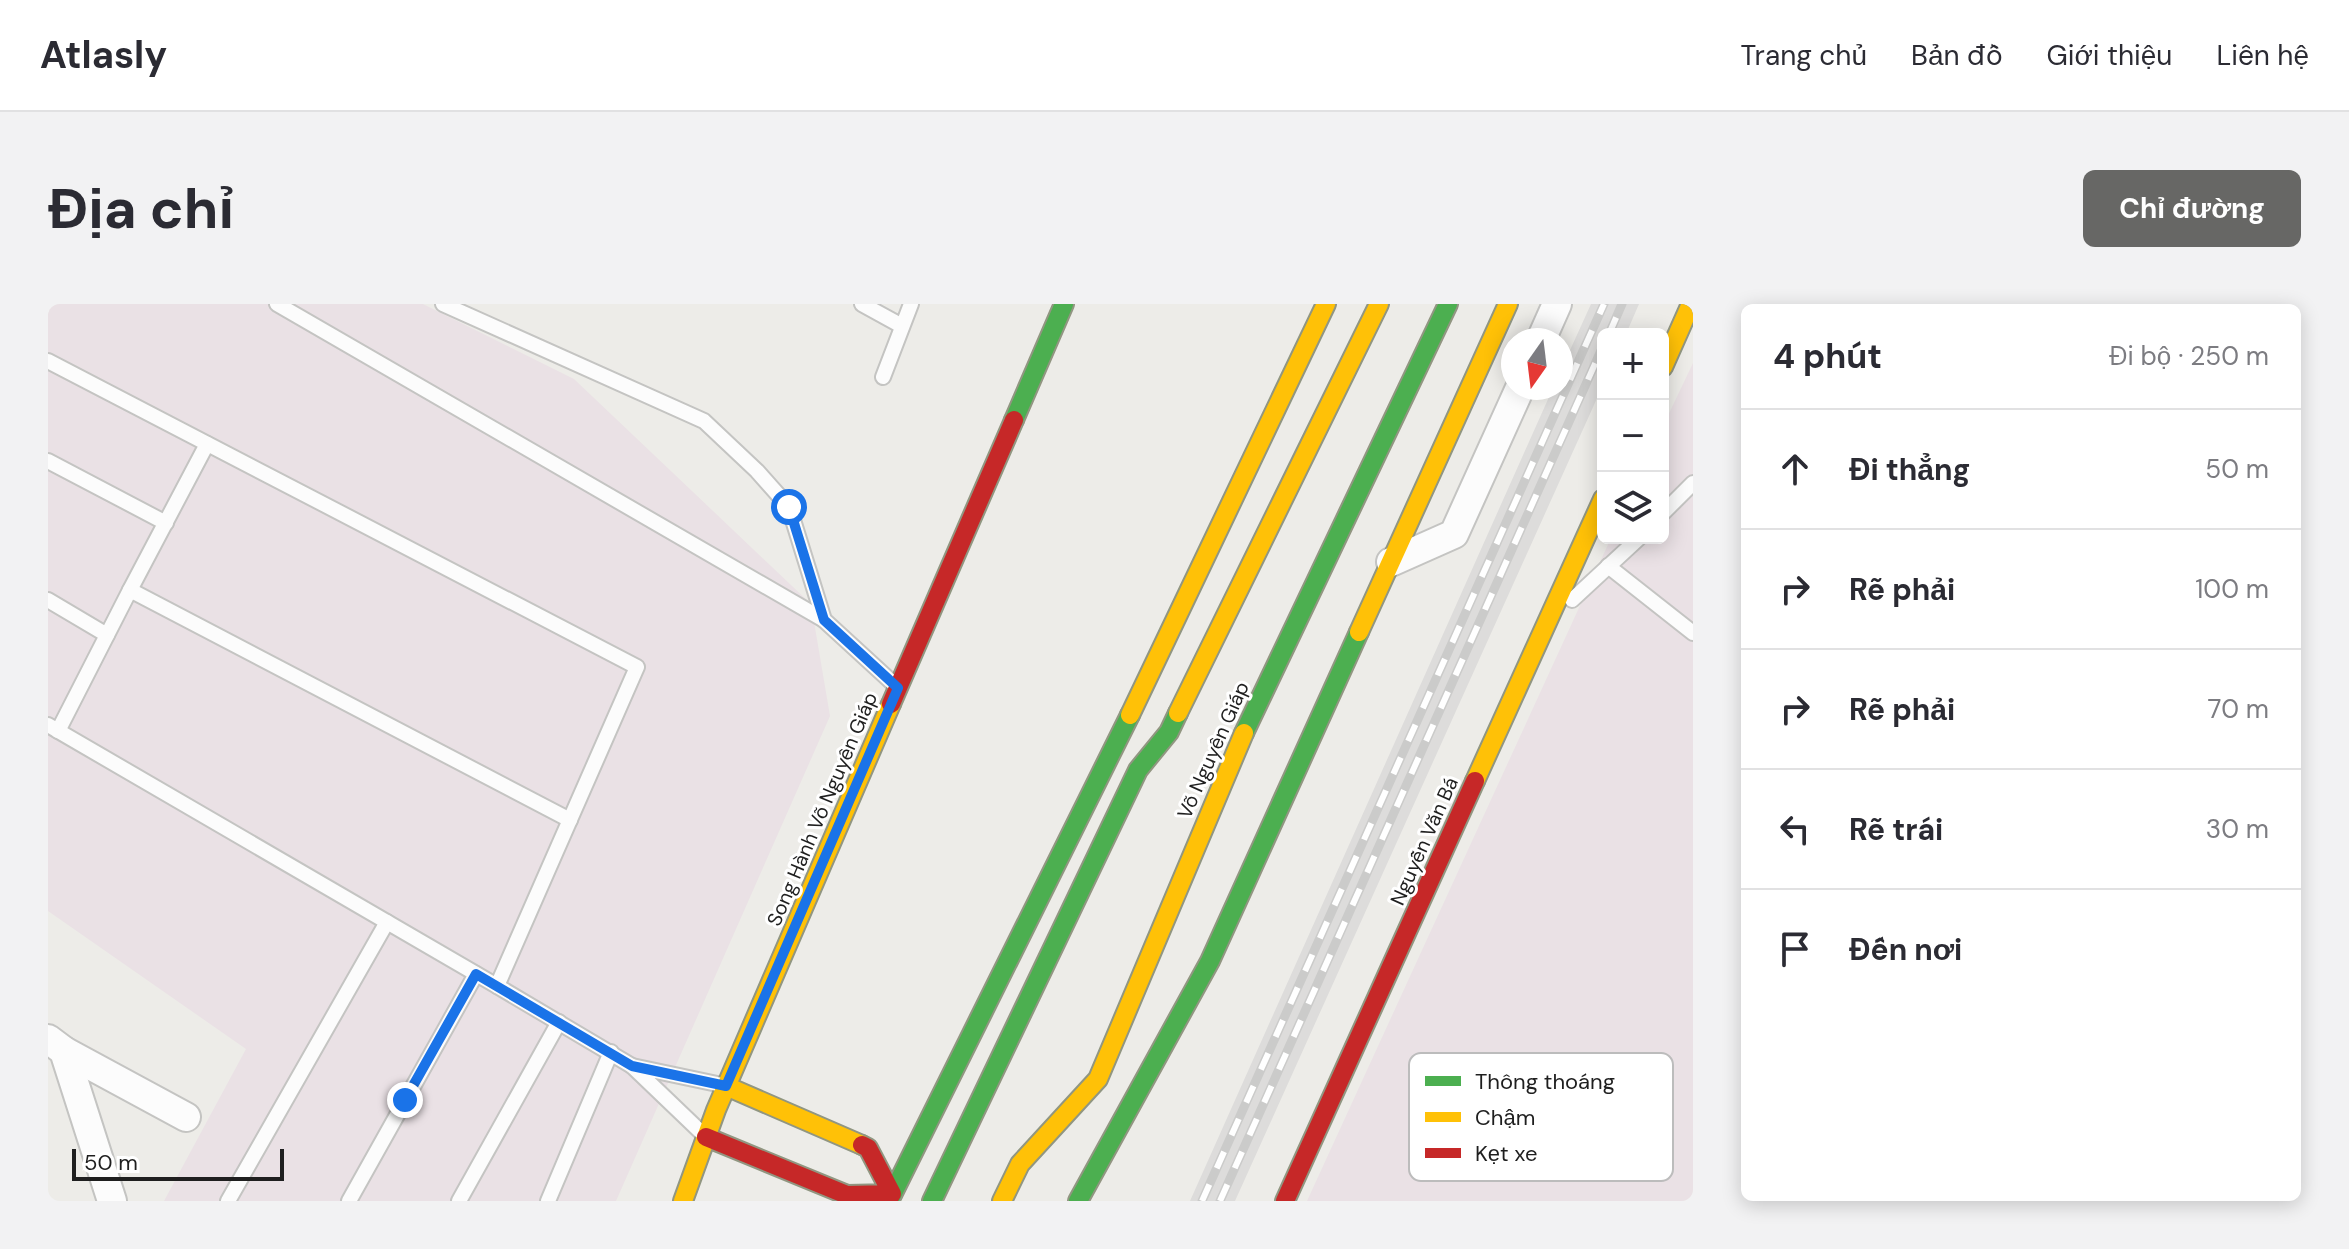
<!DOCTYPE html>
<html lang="vi">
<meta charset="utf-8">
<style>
body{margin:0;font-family:"DM Sans",sans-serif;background:#f2f2f3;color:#2b2b33}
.controls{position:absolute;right:24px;top:24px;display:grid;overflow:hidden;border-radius:12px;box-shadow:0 4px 20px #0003}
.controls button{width:72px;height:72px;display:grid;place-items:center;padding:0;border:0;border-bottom:2px solid #e1e1e2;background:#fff;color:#2b2b33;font:40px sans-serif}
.compass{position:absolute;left:1453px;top:24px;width:72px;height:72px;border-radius:50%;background:#fff;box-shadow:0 4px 20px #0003;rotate:194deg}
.scale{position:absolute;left:24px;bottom:20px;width:212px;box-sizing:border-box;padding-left:8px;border:4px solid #1f1f1f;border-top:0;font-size:22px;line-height:28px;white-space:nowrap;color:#1f1f1f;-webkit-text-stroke:6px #fff;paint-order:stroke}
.stop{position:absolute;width:24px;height:24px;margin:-18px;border:6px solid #1a73e8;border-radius:50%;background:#fff}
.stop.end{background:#1a73e8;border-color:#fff;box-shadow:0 2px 8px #0008}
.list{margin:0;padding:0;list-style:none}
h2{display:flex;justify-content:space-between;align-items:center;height:104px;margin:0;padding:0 32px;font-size:34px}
h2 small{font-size:26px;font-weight:400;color:#7c7c81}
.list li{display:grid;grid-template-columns:52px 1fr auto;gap:24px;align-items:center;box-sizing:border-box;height:120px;padding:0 32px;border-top:2px solid #e1e1e2}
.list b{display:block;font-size:30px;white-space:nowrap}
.list em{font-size:26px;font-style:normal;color:#7c7c81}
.icon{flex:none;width:44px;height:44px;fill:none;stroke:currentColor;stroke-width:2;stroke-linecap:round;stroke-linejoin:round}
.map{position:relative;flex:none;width:1645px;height:897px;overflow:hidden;border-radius:12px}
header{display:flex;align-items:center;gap:48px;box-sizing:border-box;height:112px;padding:0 40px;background:#fff;border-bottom:2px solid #e1e1e2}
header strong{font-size:38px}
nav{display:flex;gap:44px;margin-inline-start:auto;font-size:28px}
.intro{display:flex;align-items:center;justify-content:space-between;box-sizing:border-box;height:192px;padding:0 48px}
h1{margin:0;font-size:56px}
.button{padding:20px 36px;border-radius:12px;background:#676765;color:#fff;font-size:28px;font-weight:700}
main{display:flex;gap:48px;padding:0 48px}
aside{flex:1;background:#fff;border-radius:12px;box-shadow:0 4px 20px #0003}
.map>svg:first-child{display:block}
.industrial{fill:#eae1e5}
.pier{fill:#dddcdb}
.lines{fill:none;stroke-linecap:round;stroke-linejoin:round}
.lane-casing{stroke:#c4c4c2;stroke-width:18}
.street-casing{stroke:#c4c4c2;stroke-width:32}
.fast-casing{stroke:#919681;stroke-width:22}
.slow-casing{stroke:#919681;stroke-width:22}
.jam-casing{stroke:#919681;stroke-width:22}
.lane{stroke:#fcfcfc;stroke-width:14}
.street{stroke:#fcfcfc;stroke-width:28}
.fast{stroke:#4caf50;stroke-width:18}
.slow{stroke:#ffc107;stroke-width:18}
.jam{stroke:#c62828;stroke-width:18}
.rail-casing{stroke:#cbcbca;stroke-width:9}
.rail{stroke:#fff;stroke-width:6;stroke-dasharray:18;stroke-linecap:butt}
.route{stroke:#1a73e8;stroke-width:10}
.labels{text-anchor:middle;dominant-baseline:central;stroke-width:6;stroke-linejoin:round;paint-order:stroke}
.street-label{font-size:20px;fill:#1f1f1f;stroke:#fff}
.key{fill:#fff;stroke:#bcbcbc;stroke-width:2}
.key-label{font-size:22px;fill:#1f1f1f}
</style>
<header>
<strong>Atlasly</strong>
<nav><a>Trang chủ</a><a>Bản đồ</a><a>Giới thiệu</a><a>Liên hệ</a></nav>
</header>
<div class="intro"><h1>Địa chỉ</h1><a class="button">Chỉ đường</a></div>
<main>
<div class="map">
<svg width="1645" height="897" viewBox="0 0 1645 897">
<rect width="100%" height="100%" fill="#edece8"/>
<!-- industrial -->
<g class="industrial">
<path d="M0 0H375L526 75 763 300 782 412 568 897H116L198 745 0 607Z"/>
<path d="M1645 59V897H1259L1563 234H1615V122Z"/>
</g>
<!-- pier -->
<path class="pier" d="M1543 0H1591L1578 30H1555V81L1187 897H1142L1505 84H1513V66Z"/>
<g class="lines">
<!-- lane casing -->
<g class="lane-casing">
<g id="lane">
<path d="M229 0 776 316"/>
<path d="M395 0 656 117 709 167 741 203 776 316 848 382"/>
<path d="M814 0 854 22"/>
<path d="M0 57 589 363 449 682 0 421"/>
<path d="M835 73 863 0"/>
<path d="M0 157 118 219"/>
<path d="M1615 209 1645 179"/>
<path d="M1560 262 1645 329"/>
<path d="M82 286 159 140"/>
<path d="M0 296 59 331"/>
<path d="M1524 296 1591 234"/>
<path d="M10 427 82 286 522 516"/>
<path d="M449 682 584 762"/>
<path d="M656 831 584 762 674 781"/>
<path d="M180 897 339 618"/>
<path d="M301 897 428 670"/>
<path d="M411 897 511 718"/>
<path d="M500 897 563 748"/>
</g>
</g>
<!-- street casing -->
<g class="street-casing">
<g id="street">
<path d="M1493 36 1509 0"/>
<path d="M1343 258 1406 230 1472 84"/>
<path d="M0 735 16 747 64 897"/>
<path d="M16 747 138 813"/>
</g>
</g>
<!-- fast casing -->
<g class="fast-casing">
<g id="fast">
<path d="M966 116 1016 0"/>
<path d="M1196 429 1400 0"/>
<path d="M841 897 1082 411"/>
<path d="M884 897 1090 466 1121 428 1130 409"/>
<path d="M1030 897 1162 657 1311 328"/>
</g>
</g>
<!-- slow casing -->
<g class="slow-casing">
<g id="slow">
<path d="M1615 63 1643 0"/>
<path d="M1311 328 1460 0"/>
<path d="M1130 409 1331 0"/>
<path d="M1082 411 1278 0"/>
<path d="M1427 477 1555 195"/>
<path d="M678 782 814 841"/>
<path d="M635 897 668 806 843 400"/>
<path d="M954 897 972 860 1050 775 1196 429"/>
</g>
</g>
<!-- jam casing -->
<g class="jam-casing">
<g id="jam">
<path d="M843 400 966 116"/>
<path d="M658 833 799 891 844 890 820 844 814 841"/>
<path d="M1237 897 1427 477"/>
</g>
</g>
<!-- lane -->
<use href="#lane" class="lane"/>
<!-- street -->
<use href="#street" class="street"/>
<!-- fast -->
<use href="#fast" class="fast"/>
<!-- slow -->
<use href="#slow" class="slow"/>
<!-- jam -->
<use href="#jam" class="jam"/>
<!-- rail casing -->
<g class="rail-casing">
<g id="rail">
<path d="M1561 30 1574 0"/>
<path d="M1154 897 1556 0"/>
<path d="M1172 897 1555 42"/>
</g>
</g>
<!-- rail -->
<use href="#rail" class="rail"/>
</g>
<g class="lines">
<!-- route -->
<path class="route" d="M357 796 428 670 584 762 678 782 850 384 776 316 741 203"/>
</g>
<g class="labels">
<!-- street labels -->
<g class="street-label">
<text transform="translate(1165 446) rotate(-66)">Võ Nguyên Giáp</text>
<text transform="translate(774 505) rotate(-67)">Song Hành Võ Nguyên Giáp</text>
<text transform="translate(1376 537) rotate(-66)">Nguyễn Văn Bá</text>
</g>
</g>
<!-- legend -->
<rect x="1361" y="749" width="264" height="128" rx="12" class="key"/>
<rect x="1377" y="772" width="36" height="10" fill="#4caf50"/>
<rect x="1377" y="808" width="36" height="10" fill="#ffc107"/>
<rect x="1377" y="844" width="36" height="10" fill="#c62828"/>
<g class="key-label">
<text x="1427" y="785">Thông thoáng</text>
<text x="1427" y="821">Chậm</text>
<text x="1427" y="857">Kẹt xe</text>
</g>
</svg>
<div class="controls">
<button>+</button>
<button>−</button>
<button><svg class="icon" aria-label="layers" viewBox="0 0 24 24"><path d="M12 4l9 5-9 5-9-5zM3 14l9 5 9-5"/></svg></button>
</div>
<svg class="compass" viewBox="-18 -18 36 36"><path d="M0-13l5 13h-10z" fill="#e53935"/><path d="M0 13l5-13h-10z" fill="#7c7c81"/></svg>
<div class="scale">50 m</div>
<div class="stop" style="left:741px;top:203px"></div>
<div class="stop end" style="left:357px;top:796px"></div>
</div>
<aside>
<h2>4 phút<small>Đi bộ · 250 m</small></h2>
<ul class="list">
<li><svg class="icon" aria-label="ahead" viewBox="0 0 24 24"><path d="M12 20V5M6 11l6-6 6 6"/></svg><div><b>Đi thẳng</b></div><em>50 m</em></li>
<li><svg class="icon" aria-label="right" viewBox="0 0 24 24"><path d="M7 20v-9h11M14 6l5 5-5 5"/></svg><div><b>Rẽ phải</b></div><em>100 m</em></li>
<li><svg class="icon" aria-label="right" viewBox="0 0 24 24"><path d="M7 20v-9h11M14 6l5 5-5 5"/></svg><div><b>Rẽ phải</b></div><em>70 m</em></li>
<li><svg class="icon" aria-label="left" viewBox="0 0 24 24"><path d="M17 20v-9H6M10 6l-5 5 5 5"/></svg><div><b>Rẽ trái</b></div><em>30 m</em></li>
<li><svg class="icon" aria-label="arrive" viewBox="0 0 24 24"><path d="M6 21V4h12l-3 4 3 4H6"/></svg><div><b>Đến nơi</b></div></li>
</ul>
</aside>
</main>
